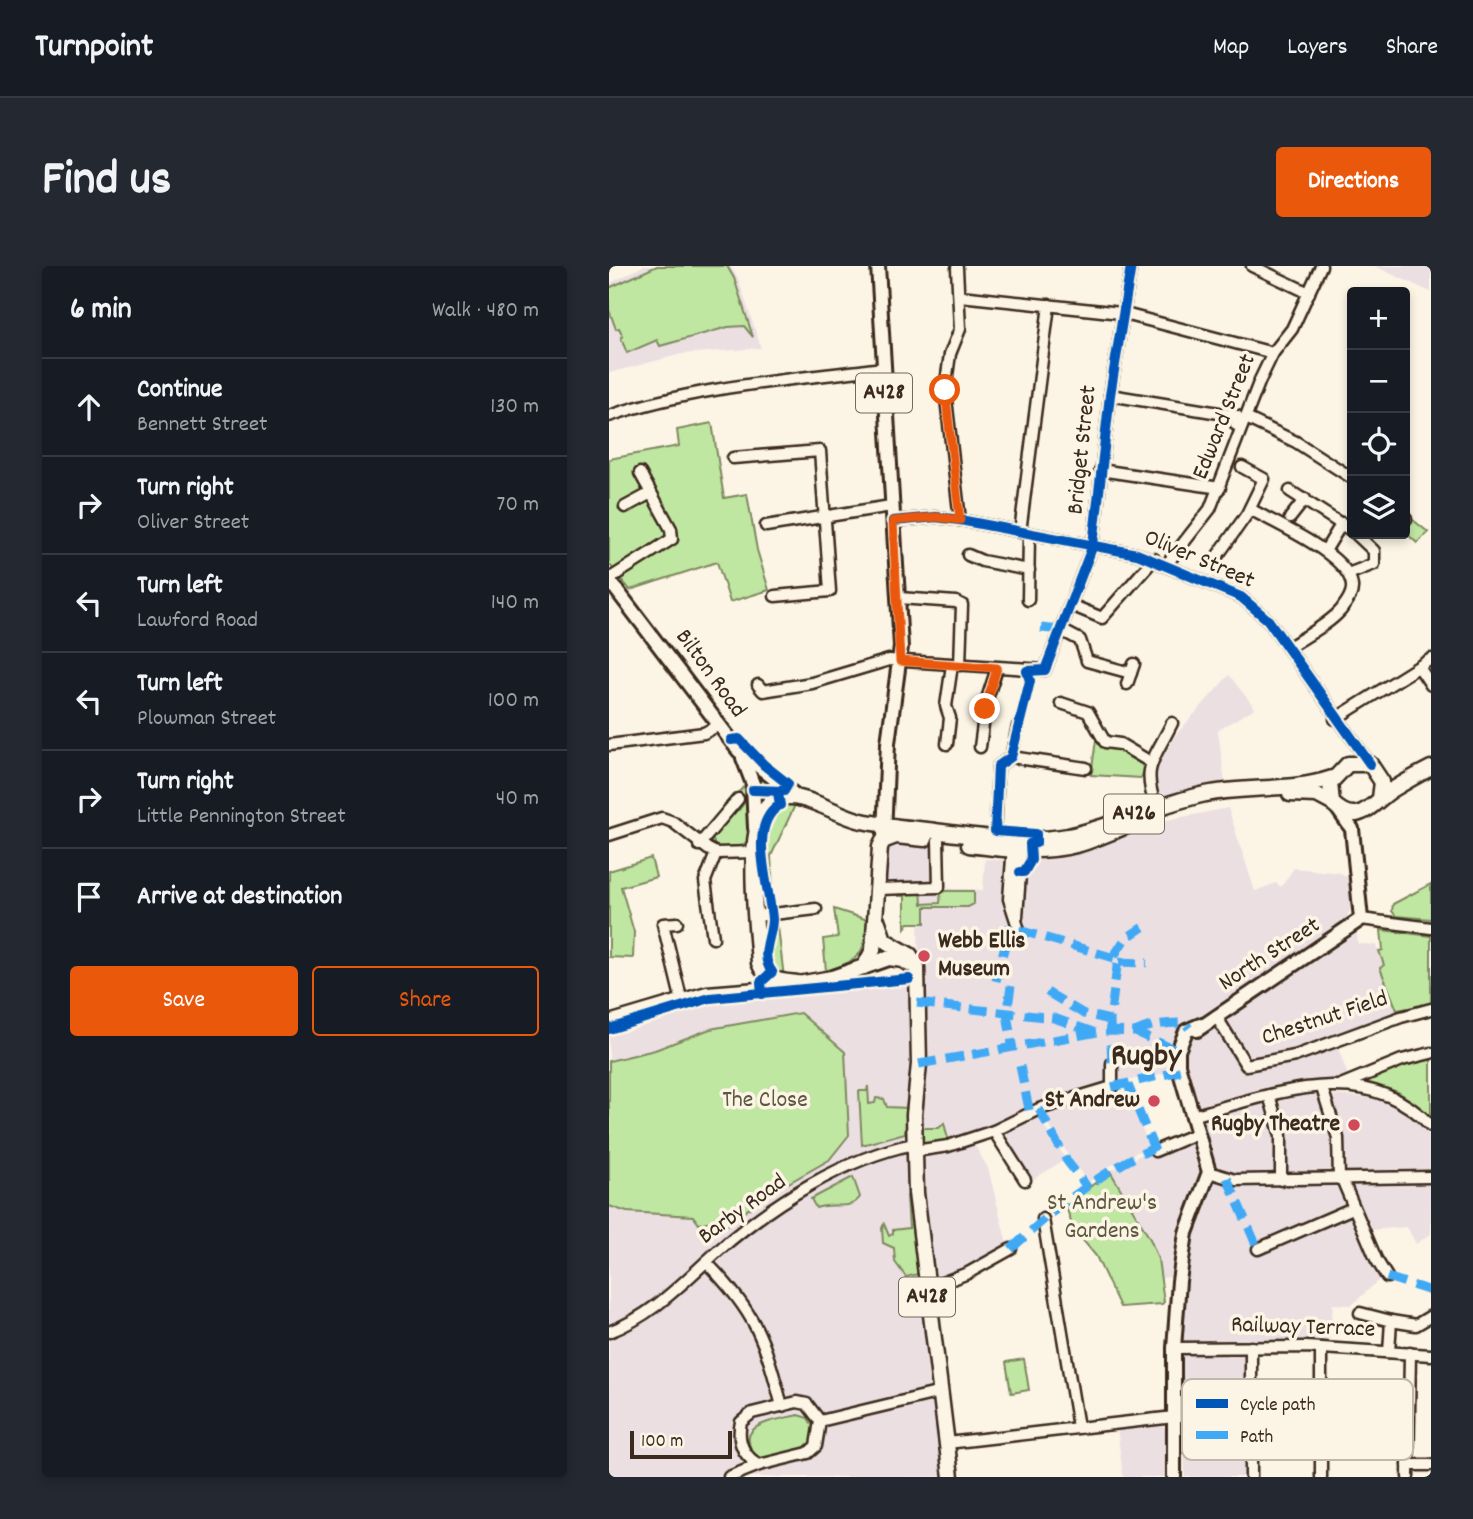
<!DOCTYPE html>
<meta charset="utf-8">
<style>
body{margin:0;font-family:Dekko,sans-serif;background:#242831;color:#f1f3f6}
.controls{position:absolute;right:21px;top:21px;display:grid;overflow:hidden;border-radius:7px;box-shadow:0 4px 10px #0003}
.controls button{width:63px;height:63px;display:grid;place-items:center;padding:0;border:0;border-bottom:2px solid #363941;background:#171b24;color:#f1f3f6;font:35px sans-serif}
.scale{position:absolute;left:21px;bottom:18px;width:102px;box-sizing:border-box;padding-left:7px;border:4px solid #3b2a1e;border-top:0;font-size:19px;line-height:24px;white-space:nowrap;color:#3b2a1e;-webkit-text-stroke:5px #fcf5e5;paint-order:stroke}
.stop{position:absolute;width:21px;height:21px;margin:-16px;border:5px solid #ea580c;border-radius:50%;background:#fff}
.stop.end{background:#ea580c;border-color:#fff;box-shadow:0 2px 7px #0008}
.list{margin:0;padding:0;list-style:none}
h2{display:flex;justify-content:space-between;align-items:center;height:91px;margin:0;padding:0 28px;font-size:30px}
h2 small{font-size:23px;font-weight:400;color:#9ea1a6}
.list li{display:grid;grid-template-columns:46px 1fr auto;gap:21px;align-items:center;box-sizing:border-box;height:98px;padding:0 28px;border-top:2px solid #363941}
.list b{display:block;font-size:26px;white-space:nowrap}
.list p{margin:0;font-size:23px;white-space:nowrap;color:#9ea1a6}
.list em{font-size:23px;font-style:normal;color:#9ea1a6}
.actions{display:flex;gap:14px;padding:21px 28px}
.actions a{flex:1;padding:16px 0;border:2px solid #ea580c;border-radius:7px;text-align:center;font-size:24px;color:#ea580c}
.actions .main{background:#ea580c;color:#fff}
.icon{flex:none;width:38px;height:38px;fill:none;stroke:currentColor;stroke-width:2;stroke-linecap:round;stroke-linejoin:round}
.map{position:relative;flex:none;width:822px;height:1211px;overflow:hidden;border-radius:7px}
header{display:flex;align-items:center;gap:42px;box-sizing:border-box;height:98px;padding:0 35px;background:#171b24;border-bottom:2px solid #363941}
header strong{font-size:33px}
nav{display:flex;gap:38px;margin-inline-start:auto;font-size:24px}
.intro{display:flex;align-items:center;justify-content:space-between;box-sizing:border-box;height:168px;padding:0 42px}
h1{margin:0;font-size:49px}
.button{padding:18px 32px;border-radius:7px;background:#ea580c;color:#fff;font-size:24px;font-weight:700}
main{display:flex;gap:42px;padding:0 42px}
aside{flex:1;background:#171b24;border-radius:7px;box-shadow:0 4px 10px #0003}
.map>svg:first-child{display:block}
.built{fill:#ebdfe2}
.green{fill:#c0e7a2;stroke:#7e8860;stroke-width:2}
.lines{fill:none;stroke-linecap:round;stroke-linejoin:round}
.minor-casing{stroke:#3b2a1e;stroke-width:15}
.major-casing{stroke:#3b2a1e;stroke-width:18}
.highway-casing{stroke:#3b2a1e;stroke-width:19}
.minor{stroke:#fcf5e5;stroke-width:10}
.major{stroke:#fcf5e5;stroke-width:12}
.highway{stroke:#fcf5e5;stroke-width:14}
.quiet{stroke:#3fa9f5;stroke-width:9;stroke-dasharray:18 9;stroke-linecap:butt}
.cycleway-casing{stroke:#fcf5e5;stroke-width:15}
.cycleway{stroke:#0057b8;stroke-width:10}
.route{stroke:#ea580c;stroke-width:9}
.poi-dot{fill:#d1495b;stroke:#fcf5e5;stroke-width:2.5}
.labels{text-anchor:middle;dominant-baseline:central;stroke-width:7;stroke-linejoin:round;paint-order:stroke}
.shield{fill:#fcf5e5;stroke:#75675a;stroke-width:2}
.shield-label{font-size:23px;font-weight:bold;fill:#3b2a1e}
.street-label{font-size:24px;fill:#3b2a1e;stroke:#fcf5e5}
.poi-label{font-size:24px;font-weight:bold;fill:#3b2a1e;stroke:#fcf5e5;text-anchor:end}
.park-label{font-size:24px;fill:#5c593f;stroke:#fcf5e5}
.district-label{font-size:32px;font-weight:bold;fill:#3b2a1e;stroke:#fcf5e5}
.key{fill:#fcf5e5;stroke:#c2b8a9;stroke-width:2}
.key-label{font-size:19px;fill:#3b2a1e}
</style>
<header>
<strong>Turnpoint</strong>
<nav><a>Map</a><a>Layers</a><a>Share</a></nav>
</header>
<div class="intro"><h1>Find us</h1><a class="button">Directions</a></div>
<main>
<aside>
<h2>6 min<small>Walk · 480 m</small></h2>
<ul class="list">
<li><svg class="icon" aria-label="ahead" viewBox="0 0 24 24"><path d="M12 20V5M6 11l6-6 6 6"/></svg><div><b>Continue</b><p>Bennett Street</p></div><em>130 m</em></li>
<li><svg class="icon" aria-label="right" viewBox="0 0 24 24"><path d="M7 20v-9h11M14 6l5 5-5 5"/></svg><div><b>Turn right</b><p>Oliver Street</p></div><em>70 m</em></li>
<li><svg class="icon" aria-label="left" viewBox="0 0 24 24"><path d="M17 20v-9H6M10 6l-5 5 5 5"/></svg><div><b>Turn left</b><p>Lawford Road</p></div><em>140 m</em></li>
<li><svg class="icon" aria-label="left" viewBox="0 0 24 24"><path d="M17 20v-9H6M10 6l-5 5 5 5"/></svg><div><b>Turn left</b><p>Plowman Street</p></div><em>100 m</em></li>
<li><svg class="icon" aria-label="right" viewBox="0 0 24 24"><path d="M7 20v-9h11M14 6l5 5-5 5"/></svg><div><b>Turn right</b><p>Little Pennington Street</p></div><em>40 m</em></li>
<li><svg class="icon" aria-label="arrive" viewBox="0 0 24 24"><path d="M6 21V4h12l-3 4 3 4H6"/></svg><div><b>Arrive at destination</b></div></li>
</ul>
<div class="actions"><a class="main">Save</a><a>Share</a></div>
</aside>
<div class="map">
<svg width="822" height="1211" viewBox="0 0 822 1211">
<rect width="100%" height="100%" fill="#fcf5e5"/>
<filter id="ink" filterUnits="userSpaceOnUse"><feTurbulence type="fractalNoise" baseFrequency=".0143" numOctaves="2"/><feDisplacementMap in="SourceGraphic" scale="14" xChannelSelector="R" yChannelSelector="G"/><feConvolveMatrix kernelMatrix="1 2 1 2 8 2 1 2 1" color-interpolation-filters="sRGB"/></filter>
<g filter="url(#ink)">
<!-- built -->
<g class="built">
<path d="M34 0H121L129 12 152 82 73 88 0 107V18Z"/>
<path d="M765 0H822V26Z"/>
<path d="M620 409 646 442 609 464 616 518 552 530 545 514 547 504 565 471Z"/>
<path d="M619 542 646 625 667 617 672 621 685 602 732 607 740 613 743 641 737 652 633 727 599 745 604 756 638 740 658 721 748 668 749 678 767 679 775 700 771 703 790 749 725 770 739 810 706 819 695 827 765 832 799 848 822 871V906L723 910 773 1011 743 1039 724 1038 720 1078 640 1081 639 1211H576L571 1053 574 992 567 991 563 1011 551 1012 549 993 541 973 501 905 539 885 549 886 581 873 592 901 586 931 603 907 604 883 590 854 576 808 574 785 562 789 566 804 563 806 507 817 424 843 457 893 418 917 385 863 363 875 379 902 399 982 311 1023 325 1108 336 1211H0V765L99 734 301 715 310 795 309 626H277V584L284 578 292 576 325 580 327 622 374 624 376 593 421 596 467 586 553 555Z"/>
<path d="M518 826 540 880 497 902 479 917 432 848 495 828Z"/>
<path d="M737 916H822V968L807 978 798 961 759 964Z"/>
<path d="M552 1158 556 1162V1211H514L508 1162Z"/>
</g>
<!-- green -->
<g class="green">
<path d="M48 0H118L125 12 144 71 135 60 119 61 51 80 48 74 18 87 12 72 14 70 10 62 7 63 0 44V22Z"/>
<path d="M103 157 115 232 138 228 148 284 160 324 121 336 108 296 21 324 0 298V193L70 180 68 164Z"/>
<path d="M804 254 819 266 808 277 796 266V259Z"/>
<path d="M487 474C503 483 524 484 536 502L532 512 482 509Z"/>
<path d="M146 506 160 515 151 543Z"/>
<path d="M139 516 140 576 128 582H107L102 570 123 544H130L135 537 127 529Z"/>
<path d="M172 537H187L162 590 165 640 159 641 155 635C154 604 141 555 172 537Z"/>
<path d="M42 592 47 611 12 621 25 666 24 692 0 691V605Z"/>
<path d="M822 618V653L787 650 783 645 784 638Z"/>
<path d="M290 623H312L313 638 331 637 332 625H365V638L359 641H316V657H300L296 662V630H290Z"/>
<path d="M225 643 259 654C257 689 248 696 217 705L214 673 229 671Z"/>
<path d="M168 652 175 712 157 700 156 657Z"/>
<path d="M772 664 822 670V738L788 744 771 702 775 699 770 685 774 684Z"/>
<path d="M191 747 236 786 240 869 220 894 155 931 117 960 106 954 90 958 84 950 18 946 0 940V795L46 784 101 763Z"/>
<path d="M822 793V850L789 826 757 816 784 803Z"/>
<path d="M259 820 260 838 266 837 267 832 275 833 278 841 299 842 296 867 253 879 250 825H258Z"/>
<path d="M335 857 340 877 318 880 312 878 310 862H330Z"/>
<path d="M501 905 541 973 549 993 555 1036 553 1038 511 1041 487 990 464 962 457 940Z"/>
<path d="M244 911 251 931C241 946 223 935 207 942L202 933Z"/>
<path d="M301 929 309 1008 297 1011 286 996 285 982 274 977 273 962 275 958 280 970 284 968V964L300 962 298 930Z"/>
<path d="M415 1093 420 1124 402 1127 397 1096Z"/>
<path d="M189 1149 199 1152 208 1167 205 1184 151 1197C120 1159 159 1156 189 1149Z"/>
</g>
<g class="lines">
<!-- minor casing -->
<g class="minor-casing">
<g id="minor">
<path d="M643 0 700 27"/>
<path d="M348 2 351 63 341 88 336 124 351 254"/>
<path d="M351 30 512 47 664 87"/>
<path d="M501 129 628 150 627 159"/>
<path d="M0 150C88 120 182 114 274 102"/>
<path d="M637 152 687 176 743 212"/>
<path d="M124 192 211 185 221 325 166 330"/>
<path d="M491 204 611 222"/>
<path d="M681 225 743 265"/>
<path d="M16 241 42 227"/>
<path d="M641 243C665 257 741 289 743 320 744 329 737 337 732 344 719 359 695 371 679 382"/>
<path d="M681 252 696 233"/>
<path d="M796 252 797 253"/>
<path d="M284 255 327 251 351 254 528 288 632 331 659 354 761 498"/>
<path d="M157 260 282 240"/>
<path d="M411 266 440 39"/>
<path d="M716 285 733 257"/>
<path d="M359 289 373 295 420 304"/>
<path d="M609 289 638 248 655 213 633 201"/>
<path d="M558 298 601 243 651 114 664 87 683 63 712 0"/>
<path d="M739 308 765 298V285L747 268"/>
<path d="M0 313 63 273 62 263 31 207"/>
<path d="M290 332 347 336 353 339 351 399"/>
<path d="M419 334 420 268"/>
<path d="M462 339 493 352 545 293"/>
<path d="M452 364 471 374 478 395 522 407"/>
<path d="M810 401 822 419"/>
<path d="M518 418 525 398"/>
<path d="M149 419 154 425 203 417 280 394 436 404 484 279 501 129 522 0"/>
<path d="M452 437 479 446 496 476 511 478 543 497"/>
<path d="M726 453 822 393"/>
<path d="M338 478 341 452 337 440 343 399"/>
<path d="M0 479 95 467 110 459"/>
<path d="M371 481 377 436 388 402"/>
<path d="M402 491 477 502"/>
<path d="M547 541C532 500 545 494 563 457"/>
<path d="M0 569 53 552 64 556 99 583 107 587 146 586"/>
<path d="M386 572 389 500 402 491 409 460"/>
<path d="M90 579 129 533"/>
<path d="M404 579 400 633 410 664"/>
<path d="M270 623 330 621 329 574"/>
<path d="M147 650 207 643"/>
<path d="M408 651 413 579"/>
<path d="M752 653 822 662"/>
<path d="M68 657 54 658 73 736"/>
<path d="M104 672 96 615 107 587"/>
<path d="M607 750 637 799 686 790 792 751 822 743"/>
<path d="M732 819 793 794 822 787"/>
<path d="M713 822 729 872 730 913"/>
<path d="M660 829 672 870V914"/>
<path d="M583 850C662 829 757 790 822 860"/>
<path d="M385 865 416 914"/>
<path d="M306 885 339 880 385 865 430 843 503 821V797"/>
<path d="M546 885 589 867"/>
<path d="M600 906 626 914 822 911"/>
<path d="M733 913 767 993 778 1011"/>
<path d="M434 953 469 1161"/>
<path d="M649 983 744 942"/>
<path d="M97 996C147 1047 155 1072 173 1140"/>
<path d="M317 1023 359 1007 402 983"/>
<path d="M751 1047 782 1055 780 1086"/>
<path d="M782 1055 807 1059 822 1050"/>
<path d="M0 1066C45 1049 75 1015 110 984 164 937 235 892 305 878"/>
<path d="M642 1081V1211"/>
<path d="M565 1082 697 1081 822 1089"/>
<path d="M188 1136 198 1138 211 1155 207 1180 199 1187 150 1199C133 1189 128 1174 132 1156L143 1147Z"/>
<path d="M211 1155 332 1126"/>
<path d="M338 1177 565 1151"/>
<path d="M799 1199H822"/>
<path d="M120 1211 150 1199"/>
<path d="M712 1211V1082"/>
<path d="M799 1211 801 1087"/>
</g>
</g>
<!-- major casing -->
<g class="major-casing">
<g id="major">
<path d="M269 0 292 381 279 477 275 568"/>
<path d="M0 314 130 485 191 533"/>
<path d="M134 492 144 518 146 562"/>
<path d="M588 764 752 653 743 563 729 543"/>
<path d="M565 1211V1082L570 1015 577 967 600 906 569 799V785L577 765 591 759"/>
</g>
</g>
<!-- highway casing -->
<g class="highway-casing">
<g id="highway">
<path d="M681 528 708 529 723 537"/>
<path d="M771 532 773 516 761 498H739L721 517 723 537C749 562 761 539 783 524 796 516 808 509 822 502"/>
<path d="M360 579C398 584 434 588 471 578 487 573 502 566 518 560"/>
<path d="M269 656 275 674 301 689 308 701 310 798 305 849 307 927 342 1211"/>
<path d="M255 701 264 684 271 581 274 575 287 570 316 573"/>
<path d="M188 717C171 715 157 715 150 697 148 664 133 555 162 536 189 519 226 550 253 555 277 560 302 562 326 565 370 571 415 578 459 570 507 560 553 536 602 527 641 520 685 525 723 512"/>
<path d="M0 757 98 728 161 723 223 712 280 692 294 694 300 698"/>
</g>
</g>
<!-- minor -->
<use href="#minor" class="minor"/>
<!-- major -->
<use href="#major" class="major"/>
<!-- highway -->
<use href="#highway" class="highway"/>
<!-- quiet -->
<g class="quiet">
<path d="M432 362 452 364"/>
<path d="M410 664 509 693 501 754 503 797"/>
<path d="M505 690 516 673 534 661"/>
<path d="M510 696 538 697"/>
<path d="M387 715 401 659"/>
<path d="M402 720 398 748 404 784"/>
<path d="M438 726 475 748 501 754"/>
<path d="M308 737 445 752 484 766"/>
<path d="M526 766C541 758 559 757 576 757L580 762"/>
<path d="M310 798 495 765 526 766 569 785"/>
<path d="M411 800 421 848"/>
<path d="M519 819 546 885"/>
<path d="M503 821 571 805"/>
<path d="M430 843 458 895 479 922"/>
<path d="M618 912 649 983"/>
<path d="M402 983C443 945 492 905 543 883"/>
<path d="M778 1011 822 1025"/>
</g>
<!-- cycleway casing -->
<g class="cycleway-casing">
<g id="cycleway">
<path d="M284 255 327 251 351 254 528 288 632 331 659 354 761 498"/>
<path d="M418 405 436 404 484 279 501 129 522 0"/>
<path d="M122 474 130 473 155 499 179 518 175 525 144 524"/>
<path d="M411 606H415L422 594 421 578 427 577V568L386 565 389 500 402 491 421 415 418 405"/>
<path d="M153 728 152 716 163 706C150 688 163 672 163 653 161 622 137 559 171 539L169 527"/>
<path d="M0 763 101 732 300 713"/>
</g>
</g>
<!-- cycleway -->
<use href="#cycleway" class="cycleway"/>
</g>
</g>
<g class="lines" filter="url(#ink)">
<!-- route -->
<path class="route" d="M336 124 351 254 327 251 284 255 291 395 388 402 376 443"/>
</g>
<!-- markers -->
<g class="poi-dot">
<circle cx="315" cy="690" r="7"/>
<circle cx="545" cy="835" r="7"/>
<circle cx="745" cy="859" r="7"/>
</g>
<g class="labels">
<!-- shield labels -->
<g class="shield">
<rect x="247" y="107.5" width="56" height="39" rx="5"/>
<rect x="495" y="528.5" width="60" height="39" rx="5"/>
<rect x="290" y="1011.5" width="56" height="39" rx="5"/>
</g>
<g class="shield-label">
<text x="275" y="127">A428</text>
<text x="525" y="548">A426</text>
<text x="318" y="1031">A428</text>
</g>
<!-- street labels -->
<g class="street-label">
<text transform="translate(616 151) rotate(-68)">Edward Street</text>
<text transform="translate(474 184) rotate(-84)">Bridget Street</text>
<text transform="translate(590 294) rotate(23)">Oliver Street</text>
<text transform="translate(101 408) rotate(54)">Bilton Road</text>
<text transform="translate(661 689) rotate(-33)">North Street</text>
<text transform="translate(716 753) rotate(-18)">Chestnut Field</text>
<text transform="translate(134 944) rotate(-36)">Barby Road</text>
<text transform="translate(694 1062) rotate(2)">Railway Terrace</text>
</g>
<!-- poi labels -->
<g class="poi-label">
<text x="329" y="676" text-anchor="start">Webb Ellis<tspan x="329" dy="28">Museum</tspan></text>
<text x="531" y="835">St Andrew</text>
<text x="731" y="859">Rugby Theatre</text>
</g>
<!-- park labels -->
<g class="park-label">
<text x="156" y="835">The Close</text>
<text x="493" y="938">St Andrew's<tspan x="493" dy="28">Gardens</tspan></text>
</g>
<!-- district labels -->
<g class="district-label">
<text x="537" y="792">Rugby</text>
</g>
</g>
<!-- legend -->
<rect x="573" y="1113" width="231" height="81" rx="10" class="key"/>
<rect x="587" y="1133" width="32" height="9" fill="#0057b8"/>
<rect x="587" y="1165" width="32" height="8" fill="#3fa9f5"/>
<g class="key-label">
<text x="631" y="1144">Cycle path</text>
<text x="631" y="1176">Path</text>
</g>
</svg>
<div class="controls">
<button>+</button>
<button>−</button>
<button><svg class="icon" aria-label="locate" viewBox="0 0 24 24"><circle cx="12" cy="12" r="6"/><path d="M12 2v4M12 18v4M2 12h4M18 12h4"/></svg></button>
<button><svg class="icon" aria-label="layers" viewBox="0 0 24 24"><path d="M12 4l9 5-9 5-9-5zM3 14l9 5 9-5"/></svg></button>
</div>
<div class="scale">100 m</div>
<div class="stop" style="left:336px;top:124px"></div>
<div class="stop end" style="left:376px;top:443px"></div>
</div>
</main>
